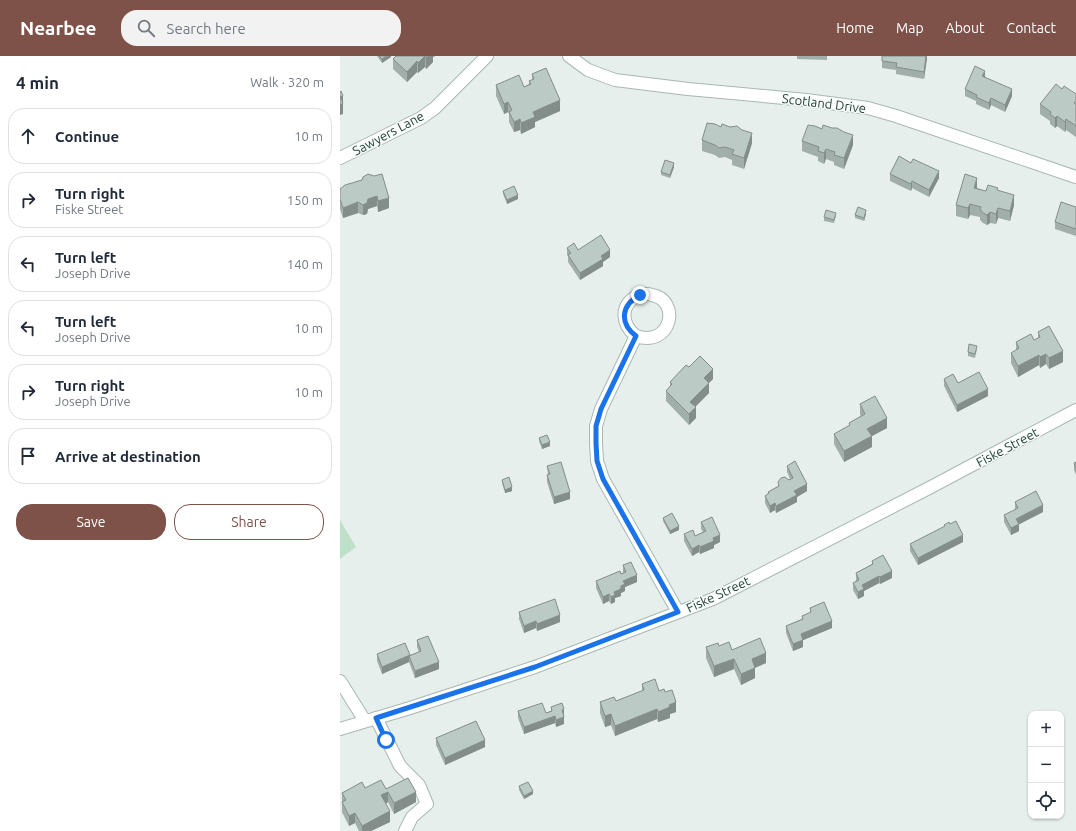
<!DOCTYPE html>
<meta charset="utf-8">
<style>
body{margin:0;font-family:Ubuntu,sans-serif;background:#f2f2f3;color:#1f2937}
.controls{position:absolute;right:12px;bottom:12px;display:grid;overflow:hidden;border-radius:8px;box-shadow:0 1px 3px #0004}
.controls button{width:36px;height:36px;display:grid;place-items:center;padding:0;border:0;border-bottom:1px solid #e0e1e3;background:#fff;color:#1f2937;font:20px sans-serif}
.stop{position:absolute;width:12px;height:12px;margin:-9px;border:3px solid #1a73e8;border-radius:50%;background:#fff}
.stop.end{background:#1a73e8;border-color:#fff;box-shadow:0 1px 4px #0008}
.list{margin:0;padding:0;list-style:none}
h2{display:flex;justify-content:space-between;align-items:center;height:52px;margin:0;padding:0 16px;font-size:17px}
h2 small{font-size:13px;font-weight:400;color:#747a83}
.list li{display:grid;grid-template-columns:26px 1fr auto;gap:12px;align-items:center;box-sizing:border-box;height:56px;margin:0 8px 8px;padding:0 8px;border:1px solid #e0e1e3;border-radius:16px}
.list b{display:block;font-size:15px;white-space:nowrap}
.list p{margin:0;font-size:13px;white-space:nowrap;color:#747a83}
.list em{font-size:13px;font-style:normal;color:#747a83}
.actions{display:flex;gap:8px;padding:12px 16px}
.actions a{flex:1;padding:9px 0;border:1px solid #7f5249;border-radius:16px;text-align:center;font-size:14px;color:#7f5249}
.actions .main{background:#7f5249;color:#fff}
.icon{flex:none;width:22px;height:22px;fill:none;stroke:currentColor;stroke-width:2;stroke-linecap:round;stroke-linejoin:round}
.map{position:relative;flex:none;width:736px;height:775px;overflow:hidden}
header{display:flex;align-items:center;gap:24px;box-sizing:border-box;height:56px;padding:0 20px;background:#7f5249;color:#fff}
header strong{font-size:19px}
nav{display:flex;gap:22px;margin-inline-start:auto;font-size:14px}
.search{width:280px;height:36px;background:#f2f2f3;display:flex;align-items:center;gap:10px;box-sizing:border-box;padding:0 14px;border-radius:16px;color:#747a83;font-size:15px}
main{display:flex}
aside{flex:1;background:#fff}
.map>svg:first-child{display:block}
.green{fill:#bfe0c8}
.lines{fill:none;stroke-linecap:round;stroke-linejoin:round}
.minor-casing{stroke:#a8b8b2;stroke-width:14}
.minor{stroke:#fff;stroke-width:12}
.wall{fill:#a1aea9}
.shaded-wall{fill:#838d89}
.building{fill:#bbcac4;stroke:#838d89}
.route{stroke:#1a73e8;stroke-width:5}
.labels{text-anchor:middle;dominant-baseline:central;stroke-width:3;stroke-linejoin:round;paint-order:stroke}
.street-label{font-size:13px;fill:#24423a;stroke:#f7fbf9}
</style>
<header>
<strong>Nearbee</strong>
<div class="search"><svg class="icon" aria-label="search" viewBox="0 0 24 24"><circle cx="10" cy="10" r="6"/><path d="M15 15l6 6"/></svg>Search here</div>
<nav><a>Home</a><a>Map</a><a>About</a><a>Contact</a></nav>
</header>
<main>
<aside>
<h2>4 min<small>Walk · 320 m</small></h2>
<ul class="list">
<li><svg class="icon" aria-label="ahead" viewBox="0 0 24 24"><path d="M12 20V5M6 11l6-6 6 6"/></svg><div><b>Continue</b></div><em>10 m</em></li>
<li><svg class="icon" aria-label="right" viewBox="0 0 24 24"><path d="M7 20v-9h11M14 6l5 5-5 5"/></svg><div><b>Turn right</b><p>Fiske Street</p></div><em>150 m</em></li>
<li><svg class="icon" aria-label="left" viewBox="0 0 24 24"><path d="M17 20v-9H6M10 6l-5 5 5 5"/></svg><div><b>Turn left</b><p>Joseph Drive</p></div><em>140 m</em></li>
<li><svg class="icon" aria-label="left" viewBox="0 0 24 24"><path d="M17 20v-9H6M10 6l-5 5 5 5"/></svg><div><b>Turn left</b><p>Joseph Drive</p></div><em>10 m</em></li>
<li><svg class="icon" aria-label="right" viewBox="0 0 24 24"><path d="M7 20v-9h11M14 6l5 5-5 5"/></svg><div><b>Turn right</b><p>Joseph Drive</p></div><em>10 m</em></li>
<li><svg class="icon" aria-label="arrive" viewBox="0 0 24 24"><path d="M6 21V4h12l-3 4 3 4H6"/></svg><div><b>Arrive at destination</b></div></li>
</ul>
<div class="actions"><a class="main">Save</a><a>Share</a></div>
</aside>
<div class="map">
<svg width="736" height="775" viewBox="0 0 736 775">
<rect width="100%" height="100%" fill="#e6efeb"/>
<!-- green -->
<path class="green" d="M0 464 16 491 0 503Z"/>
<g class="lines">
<!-- minor casing -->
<g class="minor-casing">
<g id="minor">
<path d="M229 0 248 14 275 24 348 33 466 44 528 52 556 60 736 121"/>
<path d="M0 102 81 62 95 52 147 0"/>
<path d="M296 280C282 269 279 250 297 240 302 238 306 237 312 239 341 244 332 292 296 280L261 353 256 370V387L257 405 263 423 338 556"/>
<path d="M0 625 25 665"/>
<path d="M36 662 60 710 79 729 87 748 72 761 65 775"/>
<path d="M0 673 70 652 195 611 373 543 591 431 736 354"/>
</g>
</g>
<!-- minor -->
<use href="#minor" class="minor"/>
</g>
<!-- wall -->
<g class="wall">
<path d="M37 0H51V1L42 7Z"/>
<path d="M56 0H95L93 1V6L86 13 85 11 78 17 77 16 67 26 53 13V3Z"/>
<path d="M457 0H487V4L457 3Z"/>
<path d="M587 0 584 23 556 18V14L542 12V5Z"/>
<path d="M192 18 220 55 195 66V71L181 78 180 74 174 76 169 66V58L168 56 164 58 156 40V29L184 31 189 28V25L192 24Z"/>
<path d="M645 21 672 40 665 56 651 49 649 54 636 48V45L625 40V33Z"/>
<path d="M736 38V81L726 74 725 76 717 70 715 72 710 68V65L700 58V48Z"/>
<path d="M362 84 412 87 404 113 392 109V104L385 101 379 102 375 99 362 95Z"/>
<path d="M462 85 513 89 504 113 494 109V106L486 103 484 108 478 105V101L462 95Z"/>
<path d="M334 111 330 122 321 119V116Z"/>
<path d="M550 118 599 122 589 141 572 132 571 135 550 125Z"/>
<path d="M22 124 49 152 38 156 37 150 28 153 27 158 23 159 18 157 3 162 0 153V133Z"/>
<path d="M637 132 646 135 658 134 674 149 670 165 658 162 656 168 650 167 647 169 643 167 640 164V161L630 159 628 163 616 160V149Z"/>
<path d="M163 135 178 143 167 148 163 138Z"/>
<path d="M736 151V180L715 173V166Z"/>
<path d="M526 158 524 165 515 162V159Z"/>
<path d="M496 160 494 167 484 165V161Z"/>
<path d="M227 192 238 194 270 201 263 206V210L240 224 228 206V200L227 199Z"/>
<path d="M698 276 723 306 709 313 706 308 700 312 699 309 678 321 671 307V297L676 294V286L694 284 698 282Z"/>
<path d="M637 293 635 302 628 300V296Z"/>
<path d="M349 311 373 323 369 327V337L355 351 356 362 349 369 326 345V335L330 331V326Z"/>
<path d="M604 323 648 340 617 356 604 330Z"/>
<path d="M520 348 547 372 532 380V391L504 406 494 388V378L509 370V367L521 360 520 359Z"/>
<path d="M199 382 210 390 202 393 199 385Z"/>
<path d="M736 406V419L734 414V407Z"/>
<path d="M207 410 230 443 214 448 207 426V419H208Z"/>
<path d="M447 410 467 435 457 441V446L436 457 435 454 430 457 425 447V440L428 438V436L438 430V426L450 423 447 416Z"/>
<path d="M162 424 172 435 165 437 162 427Z"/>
<path d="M675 446 703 456 679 468V475L671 479 664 466V459L675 454Z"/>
<path d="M323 462 339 474 330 478 323 465Z"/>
<path d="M361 466 380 486 374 489V492L360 498 359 496 352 500 344 485V478L355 480 363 476 361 473Z"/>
<path d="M610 468 623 486 578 509 570 495V488L604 471V469Z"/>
<path d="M532 505 552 522 540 528 539 527 524 535V540L518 543 513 534V527L516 525V517L532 508Z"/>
<path d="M283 509 297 526 285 531V535L281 537V540L275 542V546L271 548 269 545 263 548 256 532V525L283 517Z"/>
<path d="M470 552 492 572 463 584V591L453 595 446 577V570L462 563V560L470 557Z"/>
<path d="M179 556 220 566 197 575 196 572 184 577 179 563Z"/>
<path d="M77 584 99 613 75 622 69 606 42 618 37 605V598L70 599 79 596 77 591Z"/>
<path d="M379 590 392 594 426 607 415 612V622L401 629 394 613 374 621 366 602V591Z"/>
<path d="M302 628 325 636 336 656 330 658V662L318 666 317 663 275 680 271 669 265 671 260 657V646L276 645 302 635Z"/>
<path d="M211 651 224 660V668L216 671 215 667 184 678 178 662V655L206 657 211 655Z"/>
<path d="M96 682 145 691 105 709 96 689Z"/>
<path d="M179 730 193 738 184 743 179 734Z"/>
<path d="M25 732 46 733 76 746 54 758 48 746 46 748 50 766 31 775H19L15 767 9 770 2 756V737Z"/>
</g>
<!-- shaded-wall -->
<g class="shaded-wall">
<path d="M47 0H51V1L42 7V3Z"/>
<path d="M85 0V11L78 17V7Z"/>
<path d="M89 0H95L93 1V6L86 13V2Z"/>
<path d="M586 0H587V3L584 23V16Z"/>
<path d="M77 5V16L67 26V16Z"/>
<path d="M645 15V22L642 20Z"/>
<path d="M672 33V40L665 56V49Z"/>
<path d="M3 40V58L0 59V41Z"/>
<path d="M651 42V49L649 54V47Z"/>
<path d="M220 44V55L195 66V71L181 78V67L193 56Z"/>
<path d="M168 46V56L164 58V48Z"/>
<path d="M717 60V70L715 72V62Z"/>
<path d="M180 63V74L174 76V66Z"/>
<path d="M726 63V74L725 76V66Z"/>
<path d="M412 77V87L404 113V102Z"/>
<path d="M513 79V89L504 113V102Z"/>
<path d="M486 93V103L484 108V97Z"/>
<path d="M334 107V111L330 122V119Z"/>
<path d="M599 115V122L589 141V134Z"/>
<path d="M637 122V132H634Z"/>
<path d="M572 125V132L571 135V128Z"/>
<path d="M178 139V143L167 148V144Z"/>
<path d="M674 139V149L670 165V155Z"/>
<path d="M37 140V150L28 153 27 158 23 159V149L28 143Z"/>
<path d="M49 142V152L38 156V145Z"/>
<path d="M18 146V157L3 162V152Z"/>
<path d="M630 148V159L628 163V152Z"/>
<path d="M658 152V162L656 168V158Z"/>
<path d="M526 154V158L524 165V162Z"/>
<path d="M650 156V167L647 169V159Z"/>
<path d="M270 194V201L263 206V210L240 224V217L261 200Z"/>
<path d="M723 295V306L709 313V302Z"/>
<path d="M706 298V308L700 312V301Z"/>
<path d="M699 299V309L678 321V310Z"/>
<path d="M373 313V323L369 327V337L350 356V346L364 322Z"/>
<path d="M648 333V340L617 356V349Z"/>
<path d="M356 351V362L349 369V358Z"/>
<path d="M547 362V372L532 380V391L504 406V395L527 373Z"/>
<path d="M210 386V390L202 393V389Z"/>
<path d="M467 428V435L457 441V446L436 457V450L454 435Z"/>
<path d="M172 431V435L165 437V434Z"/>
<path d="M230 436V443L214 448V441Z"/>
<path d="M435 447V454L430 457V450Z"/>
<path d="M703 449V456L676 470V463Z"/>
<path d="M679 468V475L671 479V472Z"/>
<path d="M339 470V474L330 478V475Z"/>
<path d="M380 479V486L374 489V492L360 498V491L373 482Z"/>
<path d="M623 479V486L578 509V502Z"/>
<path d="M359 489V496L352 500V493Z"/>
<path d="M552 515V522L540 528V521Z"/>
<path d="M297 519V526L285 531V535L281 537V540L275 542V546L271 548V541L274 536 281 530 283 525Z"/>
<path d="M539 520V527L524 535V540L518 543V536L522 529Z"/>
<path d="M269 538V545L263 548V541Z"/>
<path d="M220 559V566L197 575V568Z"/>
<path d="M196 565V572L184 577V570Z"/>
<path d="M492 565V572L461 585V578Z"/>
<path d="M463 584V591L453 595V588Z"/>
<path d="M426 597V607L412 613V603Z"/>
<path d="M70 599 69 600V606L42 618V611Z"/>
<path d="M394 603V613L374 621V610Z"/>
<path d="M99 606V613L75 622V615Z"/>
<path d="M415 612V622L401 629V618Z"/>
<path d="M336 646V656L330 658V662L318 666V656L329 649Z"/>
<path d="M224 653V660L222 654Z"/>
<path d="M317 653V663L275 680V670Z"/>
<path d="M271 658V669L265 671V660Z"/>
<path d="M215 660V667L184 678V671Z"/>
<path d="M224 661V668L216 671V664Z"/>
<path d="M145 684V691L105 709V702Z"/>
<path d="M193 735V738L184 743V740Z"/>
<path d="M48 736V746L41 750V739Z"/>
<path d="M76 736V746L54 758V747Z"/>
<path d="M50 755V766L31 775H22V770Z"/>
<path d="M15 757V767L9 770V760Z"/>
</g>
<!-- building -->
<g class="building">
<path d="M39 0H47L42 3Z"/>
<path d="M56 0H89L86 2 85 0 78 7 77 5 67 16 53 3Z"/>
<path d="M542 0H586L584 16 556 11 557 7 542 5Z"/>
<path d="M635 10 645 15 642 20 672 33 665 49 651 42 649 47 636 41 637 39 625 33Z"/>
<path d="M206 12 220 44 193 56 195 61 181 67 180 63 174 66 169 56 172 54 168 46 164 48 156 29 179 19 184 31 191 28 189 25 194 23 192 18Z"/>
<path d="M716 28 722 33 724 30 736 38V45L734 47 736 48V70L726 63 725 66 717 60 715 62 710 58 711 56 700 48Z"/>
<path d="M1 35 3 40 0 41 3 47 0 49V36Z"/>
<path d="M367 67 375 68 381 71 382 68 390 71 397 70 402 74 412 77 404 102 392 98 394 94 385 91 379 92 375 89 362 84Z"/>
<path d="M468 69 475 70 482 73 483 69 492 72H497L504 76 513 79 504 102 494 99 495 96 486 93 484 97 478 95 479 91 462 85Z"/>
<path d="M559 100 571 107 573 103 599 115 589 134 572 125 571 128 550 118Z"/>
<path d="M325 104 334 107 330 119 321 116Z"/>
<path d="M28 118 34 120 42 118 49 142 38 145 37 140 28 143 27 147 23 149 18 146 3 152 0 143V133L5 129 22 124 23 121Z"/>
<path d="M625 118 637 122 634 132 646 135 648 129 658 132 657 134 674 139 670 155 658 152 656 158 650 156 647 159 643 157 640 153 641 151 630 148 628 152 616 149Z"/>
<path d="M174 130 178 139 167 144 163 135Z"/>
<path d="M721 146 736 151V173L715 166Z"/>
<path d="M518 151 526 154 524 162 515 159Z"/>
<path d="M486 154 496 157 494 164 484 161Z"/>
<path d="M261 179 270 194 261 200 263 203 240 217 228 199 231 197 227 192 234 187 238 194Z"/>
<path d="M709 270 723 295 709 302 706 298 700 301 699 299 678 310 671 297 679 292 676 286 691 278 694 284 700 281 698 276Z"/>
<path d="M629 288 637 290 635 298 628 296Z"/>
<path d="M360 300 373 313 364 322 369 327 350 346 356 351 349 358 326 335 332 328 330 326 346 309 349 311Z"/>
<path d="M639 316 648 333 617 349 604 323 613 318 618 327Z"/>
<path d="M535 340 547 362 527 373 532 380 504 395 494 378 510 369 509 367 525 358 520 348Z"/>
<path d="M207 379 210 386 202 389 199 382Z"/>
<path d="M455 405 467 428 454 435 457 439 436 450 435 447 430 450 425 440 429 437 428 436 439 430 438 426 441 422 445 421 449 424 453 422 447 410Z"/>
<path d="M221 406 230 436 214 441 207 419 210 418 207 410Z"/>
<path d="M736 406V412L734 407Z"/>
<path d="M169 421 172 431 165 434 162 424Z"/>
<path d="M696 435 703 449 676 463 679 468 671 472 664 459 678 452 675 446Z"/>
<path d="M332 457 339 470 330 475 323 462Z"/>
<path d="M372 461 380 479 373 482 374 485 360 491 359 489 352 493 344 478 353 474 355 480 366 475 361 466Z"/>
<path d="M616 465 623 479 578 502 570 488 605 470 604 469 609 466 610 468Z"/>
<path d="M543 499 552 515 540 521 539 520 522 529 524 533 518 536 513 527 519 524 516 517 533 508 532 505Z"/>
<path d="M291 506 297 519 283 525 285 528 281 530V533L274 536 275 539 271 541 269 538 263 541 256 525 280 515 281 518 286 516 283 509Z"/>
<path d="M215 543 220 559 197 568 196 565 184 570 179 556Z"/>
<path d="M484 546 492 565 461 578 463 584 453 588 446 570 463 563 462 560 471 556 470 552Z"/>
<path d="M88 580 99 606 75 615 69 600 81 595 77 584Z"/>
<path d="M420 582 426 597 412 603 415 612 401 618 394 603 374 610 366 591 378 587 379 590 389 586 392 594Z"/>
<path d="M65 587 70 599 42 611 37 598Z"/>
<path d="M315 623 319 635 324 633 325 636 332 634 336 646 329 649 330 651 318 656 317 653 275 670 271 658 265 660 260 646 274 641 276 645 304 634 302 628Z"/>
<path d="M202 647 206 657 212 655 211 651 222 647 224 653 222 654 224 661 216 664 215 660 184 671 178 655Z"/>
<path d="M136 665 145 684 105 702 96 682Z"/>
<path d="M68 722 76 736 54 747 48 736 41 739 50 755 22 770 15 757 9 760 2 746 6 744 2 737 22 726 25 732 41 724 46 733Z"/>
<path d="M188 726 193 735 184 740 179 730Z"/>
</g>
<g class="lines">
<!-- route -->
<path class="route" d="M46 684 36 662 195 611 338 556 263 423 257 405 256 387V370L261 353 296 280C279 267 281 249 300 239"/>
</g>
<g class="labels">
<!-- street labels -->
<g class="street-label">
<text transform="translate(484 47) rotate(7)">Scotland Drive</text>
<text transform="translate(48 77) rotate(-28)">Sawyers Lane</text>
<text transform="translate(667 391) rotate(-28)">Fiske Street</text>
<text transform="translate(378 538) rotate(-25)">Fiske Street</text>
</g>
</g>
</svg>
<div class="controls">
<button>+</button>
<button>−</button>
<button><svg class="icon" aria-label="locate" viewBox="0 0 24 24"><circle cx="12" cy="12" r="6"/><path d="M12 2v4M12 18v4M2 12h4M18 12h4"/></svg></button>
</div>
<div class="stop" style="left:46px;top:684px"></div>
<div class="stop end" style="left:300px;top:239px"></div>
</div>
</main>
